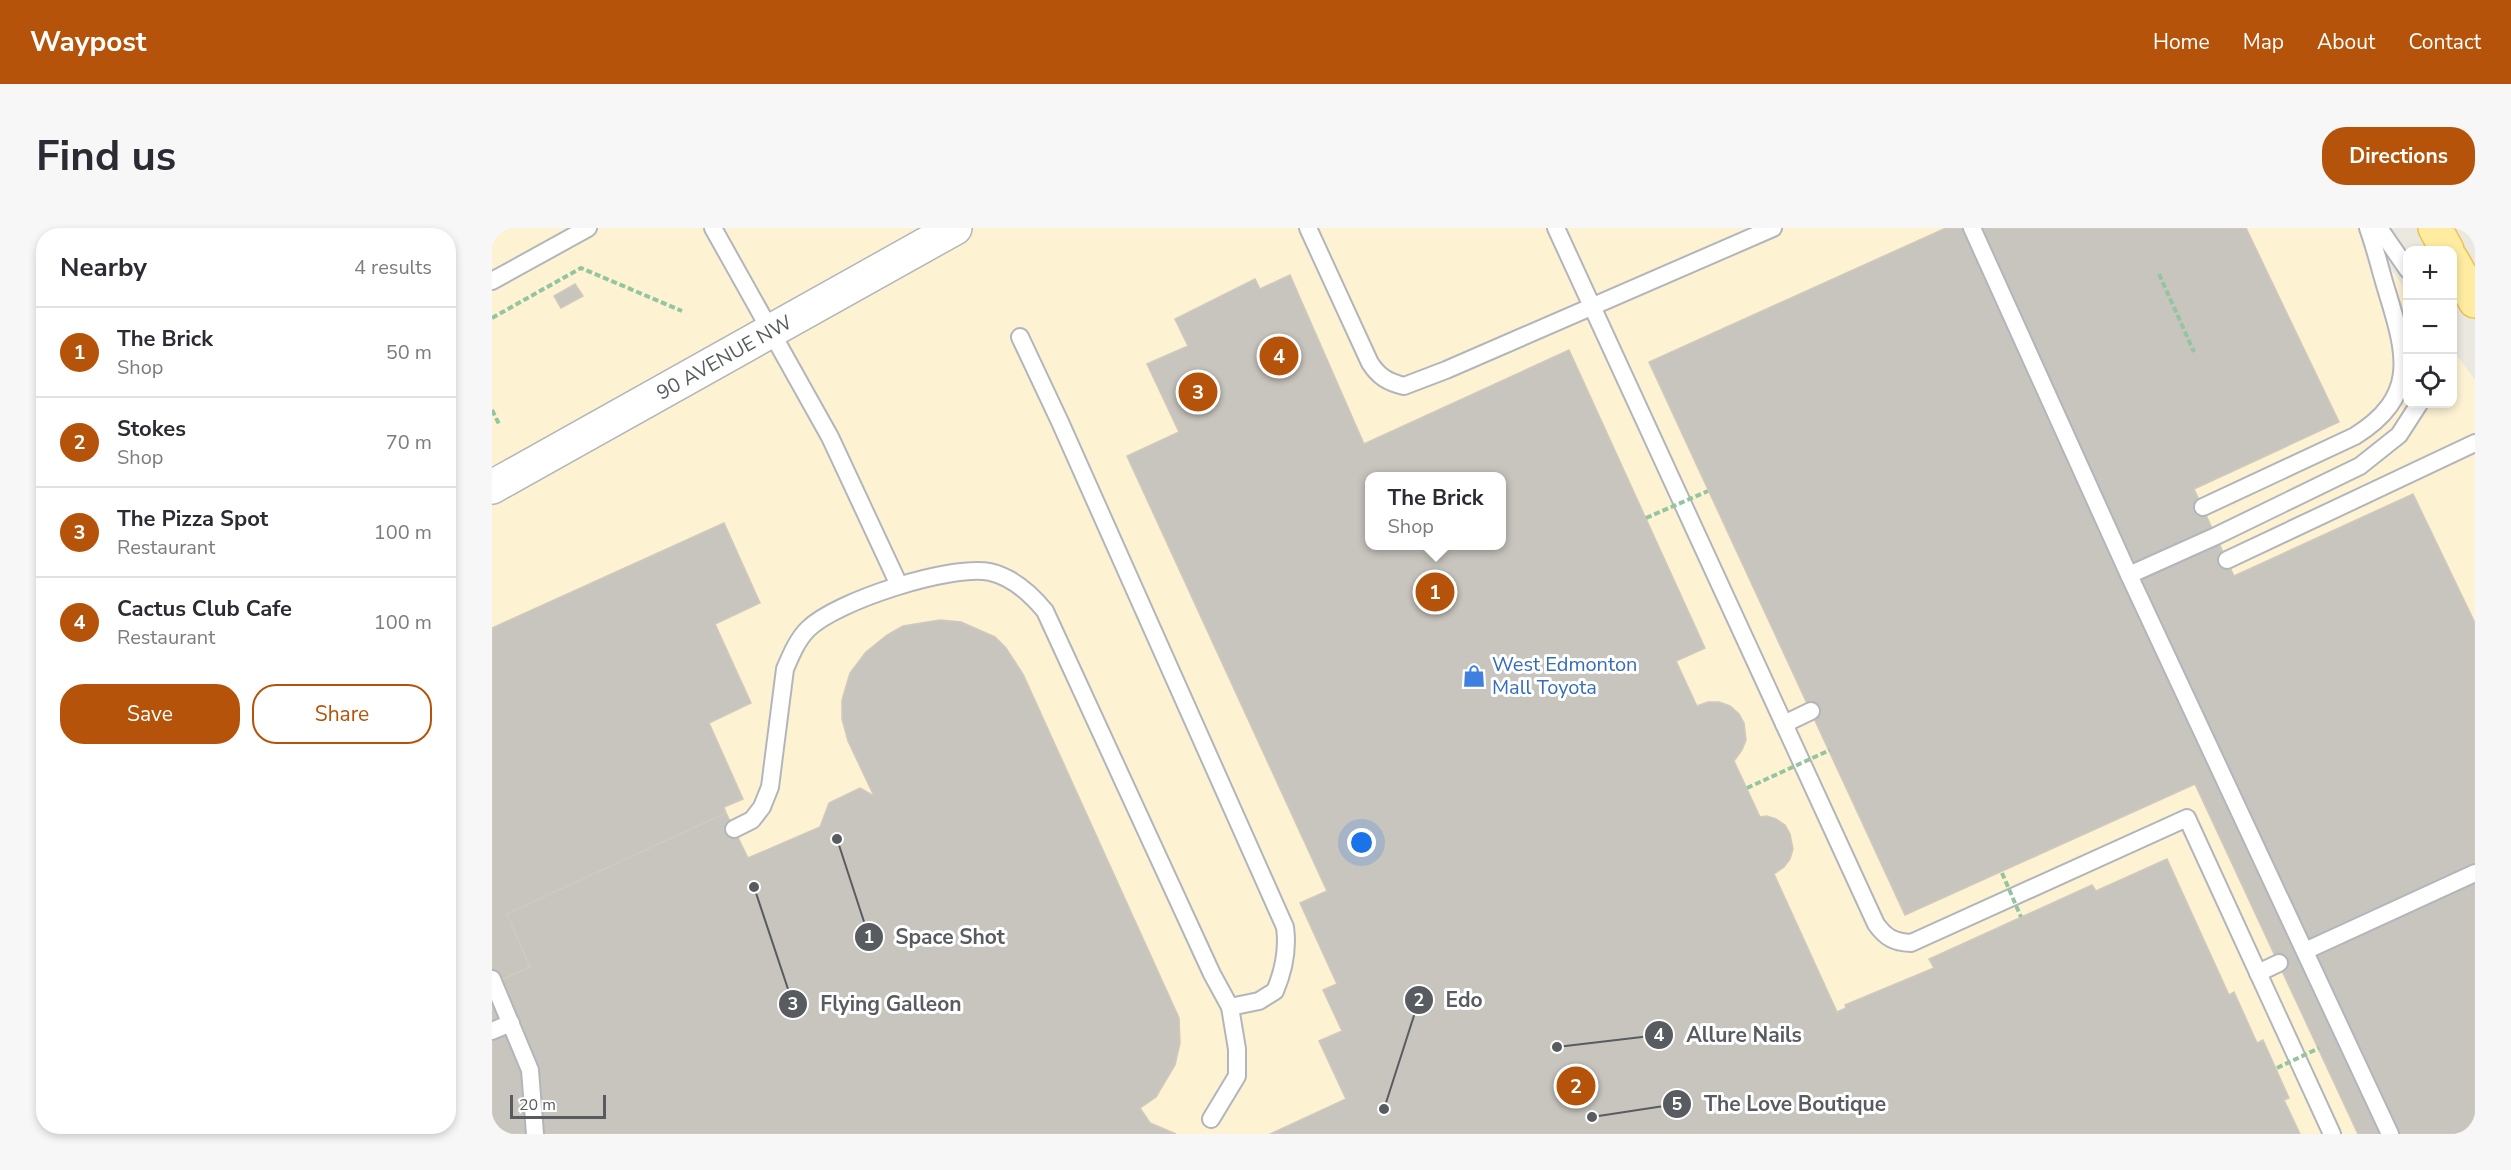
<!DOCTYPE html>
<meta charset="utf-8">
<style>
body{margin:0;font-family:"Nunito Sans",sans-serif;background:#f7f7f7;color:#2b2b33}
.controls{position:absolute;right:18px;top:18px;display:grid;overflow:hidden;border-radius:12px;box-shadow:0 3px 9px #0003}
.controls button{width:54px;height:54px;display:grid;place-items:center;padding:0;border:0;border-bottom:2px solid #e1e1e2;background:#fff;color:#2b2b33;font:30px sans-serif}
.scale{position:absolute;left:18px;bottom:15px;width:96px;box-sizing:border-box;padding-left:6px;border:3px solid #585c60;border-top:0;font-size:16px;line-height:21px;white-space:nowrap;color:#585c60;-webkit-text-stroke:4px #fff;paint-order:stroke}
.you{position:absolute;left:870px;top:615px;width:21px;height:21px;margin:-15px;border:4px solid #fff;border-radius:50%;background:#1a73e8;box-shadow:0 0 0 9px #1a73e833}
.badge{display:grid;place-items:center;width:39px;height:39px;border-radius:50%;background:#b45309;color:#fff;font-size:20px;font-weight:700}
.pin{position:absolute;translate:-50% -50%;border:3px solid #fff;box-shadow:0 2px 6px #0006}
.popup{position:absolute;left:873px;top:244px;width:141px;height:78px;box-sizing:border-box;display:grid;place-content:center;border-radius:12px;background:#fff;filter:drop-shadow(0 2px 4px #0005);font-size:20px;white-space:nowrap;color:#7c7c81}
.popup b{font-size:22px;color:#2b2b33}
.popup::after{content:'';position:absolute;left:50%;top:100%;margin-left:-12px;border:12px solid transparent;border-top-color:#fff}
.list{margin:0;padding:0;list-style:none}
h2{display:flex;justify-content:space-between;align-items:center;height:78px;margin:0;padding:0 24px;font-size:26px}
h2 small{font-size:20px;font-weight:400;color:#7c7c81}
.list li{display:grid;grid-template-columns:39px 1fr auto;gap:18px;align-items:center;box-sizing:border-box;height:90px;padding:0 24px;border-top:2px solid #e1e1e2}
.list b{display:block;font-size:22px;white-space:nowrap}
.list p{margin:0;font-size:20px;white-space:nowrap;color:#7c7c81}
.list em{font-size:20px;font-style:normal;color:#7c7c81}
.actions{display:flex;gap:12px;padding:18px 24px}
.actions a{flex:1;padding:14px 0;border:2px solid #b45309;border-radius:24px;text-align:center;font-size:21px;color:#b45309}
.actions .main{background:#b45309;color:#fff}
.icon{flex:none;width:33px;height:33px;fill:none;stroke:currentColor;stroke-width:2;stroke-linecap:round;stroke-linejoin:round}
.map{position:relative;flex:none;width:1983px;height:906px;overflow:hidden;border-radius:24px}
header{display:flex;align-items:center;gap:36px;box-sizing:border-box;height:84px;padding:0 30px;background:#b45309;color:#fff}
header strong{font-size:28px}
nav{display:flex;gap:33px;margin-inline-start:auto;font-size:21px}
.intro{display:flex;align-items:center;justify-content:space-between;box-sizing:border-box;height:144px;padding:0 36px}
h1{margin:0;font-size:42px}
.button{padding:15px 27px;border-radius:24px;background:#b45309;color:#fff;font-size:21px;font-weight:700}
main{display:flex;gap:36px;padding:0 36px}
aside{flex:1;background:#fff;border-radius:24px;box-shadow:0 3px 9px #0003}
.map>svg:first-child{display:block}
.commercial{fill:#fdf2d2;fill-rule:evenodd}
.building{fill:#c8c5be;stroke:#d0c9bd;stroke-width:1.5;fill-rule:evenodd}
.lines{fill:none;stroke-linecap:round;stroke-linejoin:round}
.service-casing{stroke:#b2b6ba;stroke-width:20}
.tertiary-casing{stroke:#b2b6ba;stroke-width:36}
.primary-casing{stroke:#f0bf53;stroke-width:36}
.path{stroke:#94c4a0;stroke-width:4;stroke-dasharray:6 3;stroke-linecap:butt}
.service{stroke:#fff;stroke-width:16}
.tertiary{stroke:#fff;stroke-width:33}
.primary{stroke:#ffeca0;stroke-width:33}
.path-bridge{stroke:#94c4a0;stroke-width:4;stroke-dasharray:6 3;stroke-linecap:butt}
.labels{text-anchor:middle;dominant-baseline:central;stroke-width:6;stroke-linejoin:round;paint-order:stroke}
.street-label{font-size:20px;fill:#585c60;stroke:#fff}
.shop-label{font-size:20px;fill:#366cbe;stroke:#fff;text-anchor:start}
.leader{fill:none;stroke:#585c60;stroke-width:2}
.callout-dot{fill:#585c60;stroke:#fff;stroke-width:2}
.mark-label{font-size:18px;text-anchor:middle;font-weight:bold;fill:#fff}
.callout-label{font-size:21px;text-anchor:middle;font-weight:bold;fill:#585c60;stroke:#fff;stroke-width:6;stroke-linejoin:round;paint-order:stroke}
</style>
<header>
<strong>Waypost</strong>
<nav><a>Home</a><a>Map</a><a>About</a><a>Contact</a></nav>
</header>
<div class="intro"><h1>Find us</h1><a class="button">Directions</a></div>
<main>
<aside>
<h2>Nearby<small>4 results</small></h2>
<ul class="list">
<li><span class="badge">1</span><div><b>The Brick</b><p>Shop</p></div><em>50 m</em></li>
<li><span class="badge">2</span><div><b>Stokes</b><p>Shop</p></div><em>70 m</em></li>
<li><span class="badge">3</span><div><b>The Pizza Spot</b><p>Restaurant</p></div><em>100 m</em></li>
<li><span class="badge">4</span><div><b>Cactus Club Cafe</b><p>Restaurant</p></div><em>100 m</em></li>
</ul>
<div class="actions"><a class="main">Save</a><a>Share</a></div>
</aside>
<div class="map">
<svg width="1983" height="906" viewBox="0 0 1983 906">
<rect width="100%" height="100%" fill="#ebe8df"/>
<!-- commercial -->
<path class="commercial" d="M0 0H1868L1915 63 1916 176H1960L1961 122 1983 152V906H0ZM877 248H1009V318H877Z"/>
<!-- building -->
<g class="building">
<path d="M1454 0H1754L1847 194 1702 261 1742 348 1921 266 1983 395V906H1866L1703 556 1413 687 1157 134Z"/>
<path d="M798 47 872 216 1077 122 1213 420 1184 433 1203 474 1205 478 1216 474H1227L1238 478 1247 486 1252 495 1254 512 1250 522 1242 533 1268 589 1275 588 1284 591 1293 597 1298 606 1301 621 1298 631 1292 639 1282 646 1345 784 1354 780 1353 777 1442 740 1437 731 1600 657 1604 663 1675 631 1737 767 1742 764 1765 815 1771 812 1797 870 1792 872 1808 906H778L854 871 827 813 850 803 831 762 845 756 808 675 835 663 635 228 687 204 655 136 696 118 683 91 763 51 768 61ZM877 248H1009V318H877Z"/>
<path d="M83 56 91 68 69 80 62 68Z"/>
<path d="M232 295 268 375 223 396 259 475 217 495 251 571 232 579 234 585 15 686 38 739 0 756V400Z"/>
<path d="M448 392 469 394 503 409 514 420 531 446 687 790 688 815 683 837 664 869 648 880 658 895 684 906H0V756L38 739 15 686 234 585 256 630 328 599 337 575 368 560 382 568 356 513 350 491V472L358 445 374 424 395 407 411 398Z"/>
</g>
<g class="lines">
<!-- service casing -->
<g class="service-casing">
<g id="service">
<path d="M221 0 338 209 407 357"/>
<path d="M816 0 878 135C887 149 896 154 912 158L954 142 1281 0"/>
<path d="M1064 0 1384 696C1394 710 1402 714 1419 715L1695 590 1840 906"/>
<path d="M1480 0 1637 347 1898 906"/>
<path d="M1887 0 1916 42"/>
<path d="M0 53 96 0"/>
<path d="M1711 279 1863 208C1925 169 1915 129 1896 67 1889 45 1884 22 1876 0"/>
<path d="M1735 332 1983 215"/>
<path d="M1637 347 1724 308 1868 238 1907 207 1927 176"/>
<path d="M1292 496 1319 483"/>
<path d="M242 601 260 592 270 579 278 559 293 441C299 427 305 412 316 401 344 373 459 336 498 344 520 349 539 366 553 383L720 746 738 779 767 773 783 763C792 742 796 721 793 699L568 194 528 109"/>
<path d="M1813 723 1983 645"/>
<path d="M1766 745 1787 735"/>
<path d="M0 751 38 842 43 906"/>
<path d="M0 803 19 795"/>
<path d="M719 891 745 848V821L738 779"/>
</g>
</g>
<!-- tertiary casing -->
<g class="tertiary-casing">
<g id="tertiary">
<path id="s1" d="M0 259 463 0"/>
</g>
</g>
<!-- primary casing -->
<g class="primary-casing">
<g id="primary">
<path d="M1943 0 1955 22"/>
<path d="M1960 32 1983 73"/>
</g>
</g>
<!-- path -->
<g class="path">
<path d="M1667 46 1702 124"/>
<path d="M0 90 89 40 190 83"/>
<path d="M0 182 7 196"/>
</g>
<!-- service -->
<use href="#service" class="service"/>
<!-- tertiary -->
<use href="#tertiary" class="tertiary"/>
<!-- primary -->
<use href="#primary" class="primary"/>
<!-- path-bridge -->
<g class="path-bridge">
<path d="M1154 290 1216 263"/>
<path d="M1255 560 1338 522"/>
<path d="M1510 645 1529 689"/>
<path d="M1785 840 1827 820"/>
</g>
</g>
<!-- icons -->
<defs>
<g id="shop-bare" transform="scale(1.8)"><path d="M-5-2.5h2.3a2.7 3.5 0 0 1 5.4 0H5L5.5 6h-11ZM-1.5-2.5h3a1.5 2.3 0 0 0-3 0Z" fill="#3f7fe0" stroke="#fff" stroke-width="2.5" paint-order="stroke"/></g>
</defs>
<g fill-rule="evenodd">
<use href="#shop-bare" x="982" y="448"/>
</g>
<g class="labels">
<!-- street labels -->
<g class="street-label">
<text stroke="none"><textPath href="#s1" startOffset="266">90 AVENUE NW</textPath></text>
</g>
<!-- shop labels -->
<g class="shop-label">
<text x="1000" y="436">West Edmonton<tspan x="1000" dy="23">Mall Toyota</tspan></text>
</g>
</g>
<!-- callouts -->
<path class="leader" d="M345 611L377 709M892 881L927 772M262 659L301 776M1065 819L1167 807M1100 889L1185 876"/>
<g class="callout-dot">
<circle cx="345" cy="611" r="6"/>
<circle cx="892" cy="881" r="6"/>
<circle cx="262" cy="659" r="6"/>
<circle cx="1065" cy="819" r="6"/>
<circle cx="1100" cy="889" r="6"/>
<circle cx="377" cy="709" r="15"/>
<circle cx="927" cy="772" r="15"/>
<circle cx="301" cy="776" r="15"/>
<circle cx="1167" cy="807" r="15"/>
<circle cx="1185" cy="876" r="15"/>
</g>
<g class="mark-label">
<text x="377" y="715">1</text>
<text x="927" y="778">2</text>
<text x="301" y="782">3</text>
<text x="1167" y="813">4</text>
<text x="1185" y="882">5</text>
</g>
<g class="callout-label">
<text x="458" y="716">Space Shot</text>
<text x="972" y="779">Edo</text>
<text x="399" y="783">Flying Galleon</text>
<text x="1252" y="814">Allure Nails</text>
<text x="1303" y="883">The Love Boutique</text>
</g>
</svg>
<div class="controls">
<button>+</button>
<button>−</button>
<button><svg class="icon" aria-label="locate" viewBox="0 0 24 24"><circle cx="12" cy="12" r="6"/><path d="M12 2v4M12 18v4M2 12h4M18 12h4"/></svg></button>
</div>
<div class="scale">20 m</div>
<div class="you"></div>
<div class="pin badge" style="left:943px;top:364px">1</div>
<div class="popup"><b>The Brick</b>Shop</div>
<div class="pin badge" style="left:1084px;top:858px">2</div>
<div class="pin badge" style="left:706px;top:164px">3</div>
<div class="pin badge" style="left:787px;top:128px">4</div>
</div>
</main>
